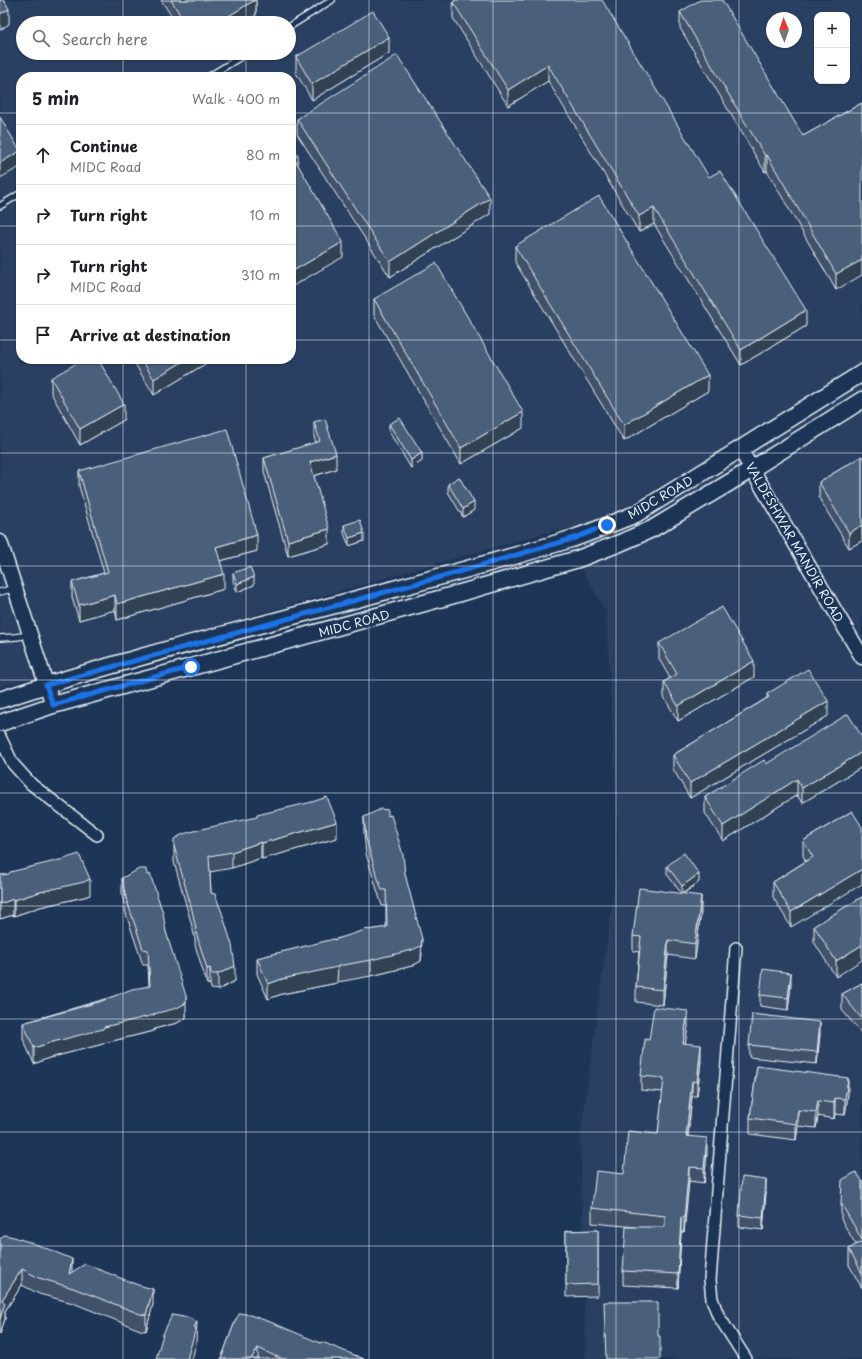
<!DOCTYPE html>
<meta charset="utf-8">
<style>
body{margin:0;font-family:"Playpen Sans",sans-serif;background:#f6f6f6;color:#202124}
.controls{position:absolute;right:12px;top:12px;display:grid;overflow:hidden;border-radius:8px;box-shadow:0 1px 3px #0004}
.controls button{width:36px;height:36px;display:grid;place-items:center;padding:0;border:0;border-bottom:1px solid #e0e0e0;background:#fff;color:#202124;font:20px sans-serif}
.compass{position:absolute;left:766px;top:12px;width:36px;height:36px;border-radius:50%;background:#fff;box-shadow:0 1px 3px #0004;rotate:358deg}
.stop{position:absolute;width:12px;height:12px;margin:-9px;border:3px solid #1a73e8;border-radius:50%;background:#fff}
.stop.end{background:#1a73e8;border-color:#fff;box-shadow:0 1px 4px #0008}
.list{margin:0;padding:0;list-style:none}
h2{display:flex;justify-content:space-between;align-items:center;height:52px;margin:0;padding:0 16px;font-size:17px}
h2 small{font-size:13px;font-weight:400;color:#757577}
.list li{display:grid;grid-template-columns:26px 1fr auto;gap:12px;align-items:center;box-sizing:border-box;height:60px;padding:0 16px;border-top:1px solid #e0e0e0}
.list b{display:block;font-size:15px;white-space:nowrap}
.list p{margin:0;font-size:13px;white-space:nowrap;color:#757577}
.list em{font-size:13px;font-style:normal;color:#757577}
.icon{flex:none;width:22px;height:22px;fill:none;stroke:currentColor;stroke-width:2;stroke-linecap:round;stroke-linejoin:round}
.map{position:relative;flex:none;width:862px;height:1359px;overflow:hidden}
.search{position:absolute;background:#fff;box-shadow:0 1px 3px #0004;left:16px;top:16px;width:280px;height:44px;display:flex;align-items:center;gap:10px;box-sizing:border-box;padding:0 14px;border-radius:22px;color:#757577;font-size:15px}
.panel{position:absolute;background:#fff;box-shadow:0 1px 3px #0004;left:16px;top:72px;width:280px;height:292px;border-radius:16px}
.map>svg:first-child{display:block}
.built{fill:#2a4162;fill-rule:evenodd}
.lines{fill:none;stroke-linecap:round;stroke-linejoin:round}
.service-casing{stroke:#e8f1f8;stroke-width:8}
.minor-casing{stroke:#e8f1f8;stroke-width:14}
.tertiary-casing{stroke:#e8f1f8;stroke-width:17}
.secondary-casing{stroke:#e8f1f8;stroke-width:19}
.service{stroke:#1d3557;stroke-width:5.5}
.minor{stroke:#1d3557;stroke-width:11}
.tertiary{stroke:#1d3557;stroke-width:14}
.secondary{stroke:#1d3557;stroke-width:16}
.wall{fill:#3f5169;stroke:#e8f1f8}
.shaded-wall{fill:#334255;stroke:#e8f1f8}
.building{fill:#495e7a;stroke:#e8f1f8}
.route{stroke:#1a73e8;stroke-width:5}
.grid{fill:none;stroke:#e8f1f8;stroke-width:1;stroke-opacity:0.55}
.labels{text-anchor:middle;dominant-baseline:central;stroke-width:3;stroke-linejoin:round;paint-order:stroke}
.street-label{font-size:12px;fill:#e8f1f8;stroke:#1d3557}
</style>
<div class="map">
<svg width="862" height="1359" viewBox="0 0 862 1359">
<rect width="100%" height="100%" fill="#1d3557"/>
<filter id="ink" filterUnits="userSpaceOnUse"><feTurbulence type="fractalNoise" baseFrequency=".025" numOctaves="2"/><feDisplacementMap in="SourceGraphic" scale="8" xChannelSelector="R" yChannelSelector="G"/><feConvolveMatrix kernelMatrix="1 2 1 2 8 2 1 2 1" color-interpolation-filters="sRGB"/></filter>
<g filter="url(#ink)">
<!-- built -->
<path class="built" d="M0 0H862V1359H586L580 1139 619 853 606 612 559 529 0 687ZM817 15H847V81H817ZM772 18H796V42H772ZM23 23H289V53H23ZM21 77H291V359H21Z"/>
<g class="lines">
<!-- service casing -->
<g class="service-casing">
<g id="service">
<path d="M289 27 332 0"/>
<path d="M208 77 247 53"/>
<path d="M0 206 21 193"/>
<path d="M0 592 15 588"/>
<path d="M0 638 16 637 29 635"/>
</g>
</g>
<!-- minor casing -->
<g class="minor-casing">
<g id="minor">
<path d="M0 737 13 764 31 784 97 835"/>
<path d="M736 948 710 1280 712 1299 718 1315 746 1359"/>
</g>
</g>
<!-- tertiary casing -->
<g class="tertiary-casing">
<g id="tertiary">
<path d="M740 449 862 657"/>
<path d="M0 542 53 705"/>
</g>
</g>
<!-- secondary casing -->
<g class="secondary-casing">
<g id="secondary">
<path d="M0 700C129 657 263 625 394 589 454 573 514 557 574 538 595 531 615 522 636 514L862 373"/>
<path d="M0 723 53 705 450 596 578 559 620 543 652 529 752 469 862 400"/>
</g>
</g>
<!-- service -->
<use href="#service" class="service"/>
<!-- minor -->
<use href="#minor" class="minor"/>
<!-- tertiary -->
<use href="#tertiary" class="tertiary"/>
<!-- secondary -->
<use href="#secondary" class="secondary"/>
</g>
<!-- wall -->
<g class="wall">
<path d="M161 0H256V15L242 23H176Z"/>
<path d="M456 0 709 177 806 326 741 365 654 224 639 232 548 81 508 106 453 18V2Z"/>
<path d="M680 12 803 136 862 103 836 290 767 171 765 172 680 28Z"/>
<path d="M389 53 312 100 296 73V57Z"/>
<path d="M297 119 490 214 390 277 297 134Z"/>
<path d="M515 246 708 391 624 441 515 262Z"/>
<path d="M374 299 523 428 461 464 374 315Z"/>
<path d="M132 359H213L154 395Z"/>
<path d="M51 378 124 420 80 445 51 393Z"/>
<path d="M314 422 336 469 314 476 329 544 288 556 264 472V458L316 443 314 437Z"/>
<path d="M389 424 422 461 411 468 389 432Z"/>
<path d="M862 456V541L849 548 819 498V482Z"/>
<path d="M79 471 257 551 220 561 224 589 117 620 115 610 79 620 72 598V582L104 573 79 486Z"/>
<path d="M448 484 474 510 463 517 448 492Z"/>
<path d="M344 525 364 541 349 546 344 533Z"/>
<path d="M233 573 254 585 237 592 233 581Z"/>
<path d="M659 643 754 677 678 721 664 697V682L670 678 659 659Z"/>
<path d="M767 694 828 716 690 798 673 769V755L767 698Z"/>
<path d="M862 737V767L802 803 797 795 723 841 705 813V797L766 764Z"/>
<path d="M852 811 791 927 773 897V882L806 861 803 856V841Z"/>
<path d="M388 816 405 874 422 954 421 961 412 966 371 976 338 982 337 983 282 994 268 999 257 974V958L386 927V906H382L366 854 364 833V817Z"/>
<path d="M337 838 262 859 261 858 232 868 210 872 211 893 235 981 218 990 211 989 210 984H207L195 945V939L192 926 174 862V846Z"/>
<path d="M667 866 699 882 683 894 701 911 695 959 668 955 663 1005 636 1002V987L639 952 633 951V936L681 893 667 874Z"/>
<path d="M0 875 90 895 84 897 40 907 14 916 13 915 0 919Z"/>
<path d="M147 875 166 932 186 1012V1018L177 1023 154 1029V1031L104 1043 103 1044 49 1058 34 1064 23 1039V1023L149 986 148 965H143L126 914 122 893V878Z"/>
<path d="M862 897 836 977 814 942V926Z"/>
<path d="M862 983V1034L842 1010V994Z"/>
<path d="M791 985 788 1010 760 1006V995Z"/>
<path d="M688 1026 685 1044 701 1060 697 1096H692L688 1137 707 1153 704 1183 689 1181 684 1232H681L678 1288 623 1285V1271L636 1227 592 1223V1208L624 1174 658 1134 663 1092 641 1090V1076L649 1040Z"/>
<path d="M820 1034 817 1064 749 1057V1045Z"/>
<path d="M757 1066 848 1094 845 1115 835 1114 834 1119 818 1116 816 1128 798 1126 796 1140 750 1134V1118Z"/>
<path d="M862 1181V1288L849 1265V1249L856 1245 841 1219V1203Z"/>
<path d="M766 1192 763 1230 739 1227V1215Z"/>
<path d="M598 1230V1296L566 1297V1231Z"/>
<path d="M0 1239 72 1272 153 1304 146 1331 140 1330 73 1303 39 1294 22 1285 5 1311V1319L0 1334Z"/>
<path d="M236 1319 320 1343 364 1359H221Z"/>
</g>
<!-- shaded-wall -->
<g class="shaded-wall">
<path d="M255 0H256V15L242 23H217Z"/>
<path d="M9 9V24L0 30V14Z"/>
<path d="M389 37V53L312 100V84Z"/>
<path d="M548 65V81L508 106V90Z"/>
<path d="M20 151V167L0 178V163Z"/>
<path d="M298 155V170L294 158Z"/>
<path d="M767 155V171L765 172V156Z"/>
<path d="M490 198V214L390 277V262Z"/>
<path d="M654 208V224L639 232V216Z"/>
<path d="M343 242V257L291 287V272Z"/>
<path d="M862 260V275L836 290V274Z"/>
<path d="M806 310V326L741 365V350Z"/>
<path d="M187 359H213L154 395V379Z"/>
<path d="M708 375V391L624 441V425Z"/>
<path d="M124 404V420L80 445V429Z"/>
<path d="M523 412V428L461 464V448Z"/>
<path d="M422 453V461L411 468V460Z"/>
<path d="M336 454V469L310 477V462Z"/>
<path d="M474 502V510L463 517V509Z"/>
<path d="M862 525V541L849 548V533Z"/>
<path d="M329 529V544L288 556V541Z"/>
<path d="M364 533V541L349 546V538Z"/>
<path d="M257 535V551L216 562V547Z"/>
<path d="M224 574V589L117 620V604Z"/>
<path d="M254 577V585L237 592V584Z"/>
<path d="M115 595V610L79 620V605Z"/>
<path d="M754 661V677L678 721V706Z"/>
<path d="M828 701V716L690 798V783Z"/>
<path d="M862 752V767L802 803V788Z"/>
<path d="M797 779V795L723 841V826Z"/>
<path d="M337 822V838L262 859V843Z"/>
<path d="M261 842V858L232 868V852Z"/>
<path d="M862 869V884L791 927V912Z"/>
<path d="M699 874V882L682 894V886Z"/>
<path d="M90 879V895L84 897 40 907 14 916V900L40 892Z"/>
<path d="M701 896V911L695 959V944Z"/>
<path d="M13 899V915L0 919V904Z"/>
<path d="M422 939 421 961 412 966 371 976V960Z"/>
<path d="M668 940V955L663 1005V990Z"/>
<path d="M862 945V960L836 977V961Z"/>
<path d="M235 966V981L218 990V974Z"/>
<path d="M338 966 337 983 282 994 268 999V984L282 979Z"/>
<path d="M210 968V984H207V969Z"/>
<path d="M791 973V985L788 1010V998Z"/>
<path d="M186 996V1018L177 1023 154 1029V1031L104 1043 103 1044 49 1058 34 1064V1048L49 1043 104 1027 154 1014Z"/>
<path d="M688 1011V1026L683 1058V1043Z"/>
<path d="M820 1022V1034L817 1064V1052Z"/>
<path d="M701 1045V1060L697 1096V1082Z"/>
<path d="M848 1078V1094L845 1115V1099Z"/>
<path d="M692 1081V1096L686 1151V1136Z"/>
<path d="M835 1098V1114L834 1119V1103Z"/>
<path d="M818 1101V1116L816 1128V1112Z"/>
<path d="M798 1110V1126L796 1140V1124Z"/>
<path d="M707 1138V1153L704 1183V1168Z"/>
<path d="M689 1167V1181L684 1232V1218Z"/>
<path d="M766 1180V1192L763 1230V1218Z"/>
<path d="M681 1217V1232L678 1288V1274Z"/>
<path d="M72 1259V1275L69 1274Z"/>
<path d="M22 1269V1285L5 1311V1319L0 1334V1319L2 1300Z"/>
<path d="M153 1289V1304L146 1331V1315Z"/>
<path d="M197 1322 196 1344 192 1359H187L194 1327Z"/>
<path d="M258 1348V1359H251Z"/>
</g>
<!-- building -->
<g class="building">
<path d="M0 0H4L9 9 0 14Z"/>
<path d="M171 0H255L217 23H185Z"/>
<path d="M456 0H602L709 177 720 171 806 310 741 350 654 208 639 216 548 65 508 90 453 2Z"/>
<path d="M700 0H722L803 136 862 103V260L836 274 767 155 765 156 680 12Z"/>
<path d="M373 11 389 37 312 84 296 57Z"/>
<path d="M397 55 490 198 390 262 297 119Z"/>
<path d="M0 117 20 151 0 163Z"/>
<path d="M291 146 298 155 294 158 343 242 291 272Z"/>
<path d="M599 196 708 375 624 425 515 246Z"/>
<path d="M436 263 523 412 461 448 374 299Z"/>
<path d="M84 359H98L124 404 80 429 51 378Z"/>
<path d="M141 359H187L154 379Z"/>
<path d="M400 418 422 453 411 460 389 424Z"/>
<path d="M325 419 336 454 310 462 329 529 288 541 264 458 320 441 314 422Z"/>
<path d="M227 429 257 535 216 547 224 574 117 604 115 595 79 605 72 582 108 572 79 471Z"/>
<path d="M862 456V525L849 533 819 482Z"/>
<path d="M459 477 474 502 463 509 448 484Z"/>
<path d="M360 520 364 533 349 538 344 525Z"/>
<path d="M250 567 254 577 237 584 233 573Z"/>
<path d="M722 607 754 661 678 706 664 682 677 674 659 643Z"/>
<path d="M808 669 828 701 690 783 673 755 769 697 767 694Z"/>
<path d="M848 714 862 737V752L802 788 797 779 723 826 705 797 764 760 766 764Z"/>
<path d="M327 797 337 822 262 843 261 842 232 852 209 856 211 893 215 894 222 913 232 945 235 966 218 974H211L210 968 207 969 195 929H196L192 910 174 846V839L183 834 206 828 257 817V815L312 802Z"/>
<path d="M381 809 388 810V816L391 815 403 855 405 874 422 939 421 946 412 950 371 960 338 966 337 967 282 979 268 984 257 958 334 939V940L368 929V930L387 927 386 890H382L375 870 366 838 364 817Z"/>
<path d="M852 811 862 827V869L791 912 773 882 813 857 803 841Z"/>
<path d="M684 853 699 874 682 886 667 866Z"/>
<path d="M79 854 90 879 84 882 40 892 14 900 13 899 0 904V875L9 874 10 872 64 859Z"/>
<path d="M139 869H146L147 875 150 874 163 913 166 932 186 996V1003L177 1008 154 1014V1015L104 1027 103 1029 49 1043 34 1048 23 1023 99 1002 132 989 150 986 148 950 143 949 126 898 122 878Z"/>
<path d="M639 888 701 896 695 944 668 940 663 990 636 987 641 937 633 936Z"/>
<path d="M862 897V945L836 961 814 926Z"/>
<path d="M763 969 791 973 788 998 760 995Z"/>
<path d="M862 983V1019L842 994Z"/>
<path d="M654 1007 688 1011 683 1043 701 1045 697 1082 692 1081 686 1136 707 1138 704 1168 689 1167 684 1218 681 1217 678 1274 623 1271 626 1227H665V1216L592 1208 596 1171 624 1174 628 1131 658 1134 664 1078 641 1076 645 1039 649 1040Z"/>
<path d="M752 1014 820 1022 817 1052 749 1045Z"/>
<path d="M757 1066 848 1078 845 1099 835 1098 834 1103 818 1101 816 1112 798 1110 796 1124 750 1118Z"/>
<path d="M856 1172 862 1181V1240L841 1203 842 1180Z"/>
<path d="M742 1177 766 1180 763 1218 739 1215Z"/>
<path d="M598 1230V1284L566 1285V1231Z"/>
<path d="M4 1235 14 1237 38 1245 72 1259 69 1274 85 1264 138 1285 153 1289 146 1315 140 1314 73 1288 39 1278 22 1269 2 1300 5 1303 0 1319V1239Z"/>
<path d="M862 1241V1273L849 1249Z"/>
<path d="M604 1302H658V1336H660V1359H606Z"/>
<path d="M240 1313 250 1315 273 1323 320 1343 322 1342 364 1359H284L275 1356 258 1348 251 1359H221L236 1319Z"/>
<path d="M172 1315 190 1318 197 1322 194 1327 196 1328 187 1359H156L163 1334Z"/>
</g>
</g>
<g class="lines" filter="url(#ink)">
<!-- route -->
<path class="route" d="M191 667 53 705 46 685 444 576 575 538 607 525"/>
</g>
<!-- grid -->
<path class="grid" d="M123 0V23M246 0V23M369 0V1359M493 0V1359M616 0V1359M739 0V1359M123 53V77M246 53V77M0 113H21M291 113H862M0 226H21M291 226H862M0 340H21M291 340H862M123 359V1359M246 359V1359M0 453H862M0 566H862M0 680H862M0 793H862M0 906H862M0 1019H862M0 1132H862M0 1246H862"/>
<g class="labels">
<!-- street labels -->
<g class="street-label">
<text transform="translate(660 497) rotate(-30)">MIDC ROAD</text>
<text transform="translate(795 542) rotate(60)">VALDESHWAR MANDIR ROAD</text>
<text transform="translate(354 623) rotate(-15)">MIDC ROAD</text>
</g>
</g>
</svg>
<div class="controls">
<button>+</button>
<button>−</button>
</div>
<svg class="compass" viewBox="-18 -18 36 36"><path d="M0-13l5 13h-10z" fill="#e53935"/><path d="M0 13l5-13h-10z" fill="#757577"/></svg>
<div class="stop" style="left:191px;top:667px"></div>
<div class="stop end" style="left:607px;top:525px"></div>
<div class="search"><svg class="icon" aria-label="search" viewBox="0 0 24 24"><circle cx="10" cy="10" r="6"/><path d="M15 15l6 6"/></svg>Search here</div>
<section class="panel">
<h2>5 min<small>Walk · 400 m</small></h2>
<ul class="list">
<li><svg class="icon" aria-label="ahead" viewBox="0 0 24 24"><path d="M12 20V5M6 11l6-6 6 6"/></svg><div><b>Continue</b><p>MIDC Road</p></div><em>80 m</em></li>
<li><svg class="icon" aria-label="right" viewBox="0 0 24 24"><path d="M7 20v-9h11M14 6l5 5-5 5"/></svg><div><b>Turn right</b></div><em>10 m</em></li>
<li><svg class="icon" aria-label="right" viewBox="0 0 24 24"><path d="M7 20v-9h11M14 6l5 5-5 5"/></svg><div><b>Turn right</b><p>MIDC Road</p></div><em>310 m</em></li>
<li><svg class="icon" aria-label="arrive" viewBox="0 0 24 24"><path d="M6 21V4h12l-3 4 3 4H6"/></svg><div><b>Arrive at destination</b></div></li>
</ul>
</section>
</div>
